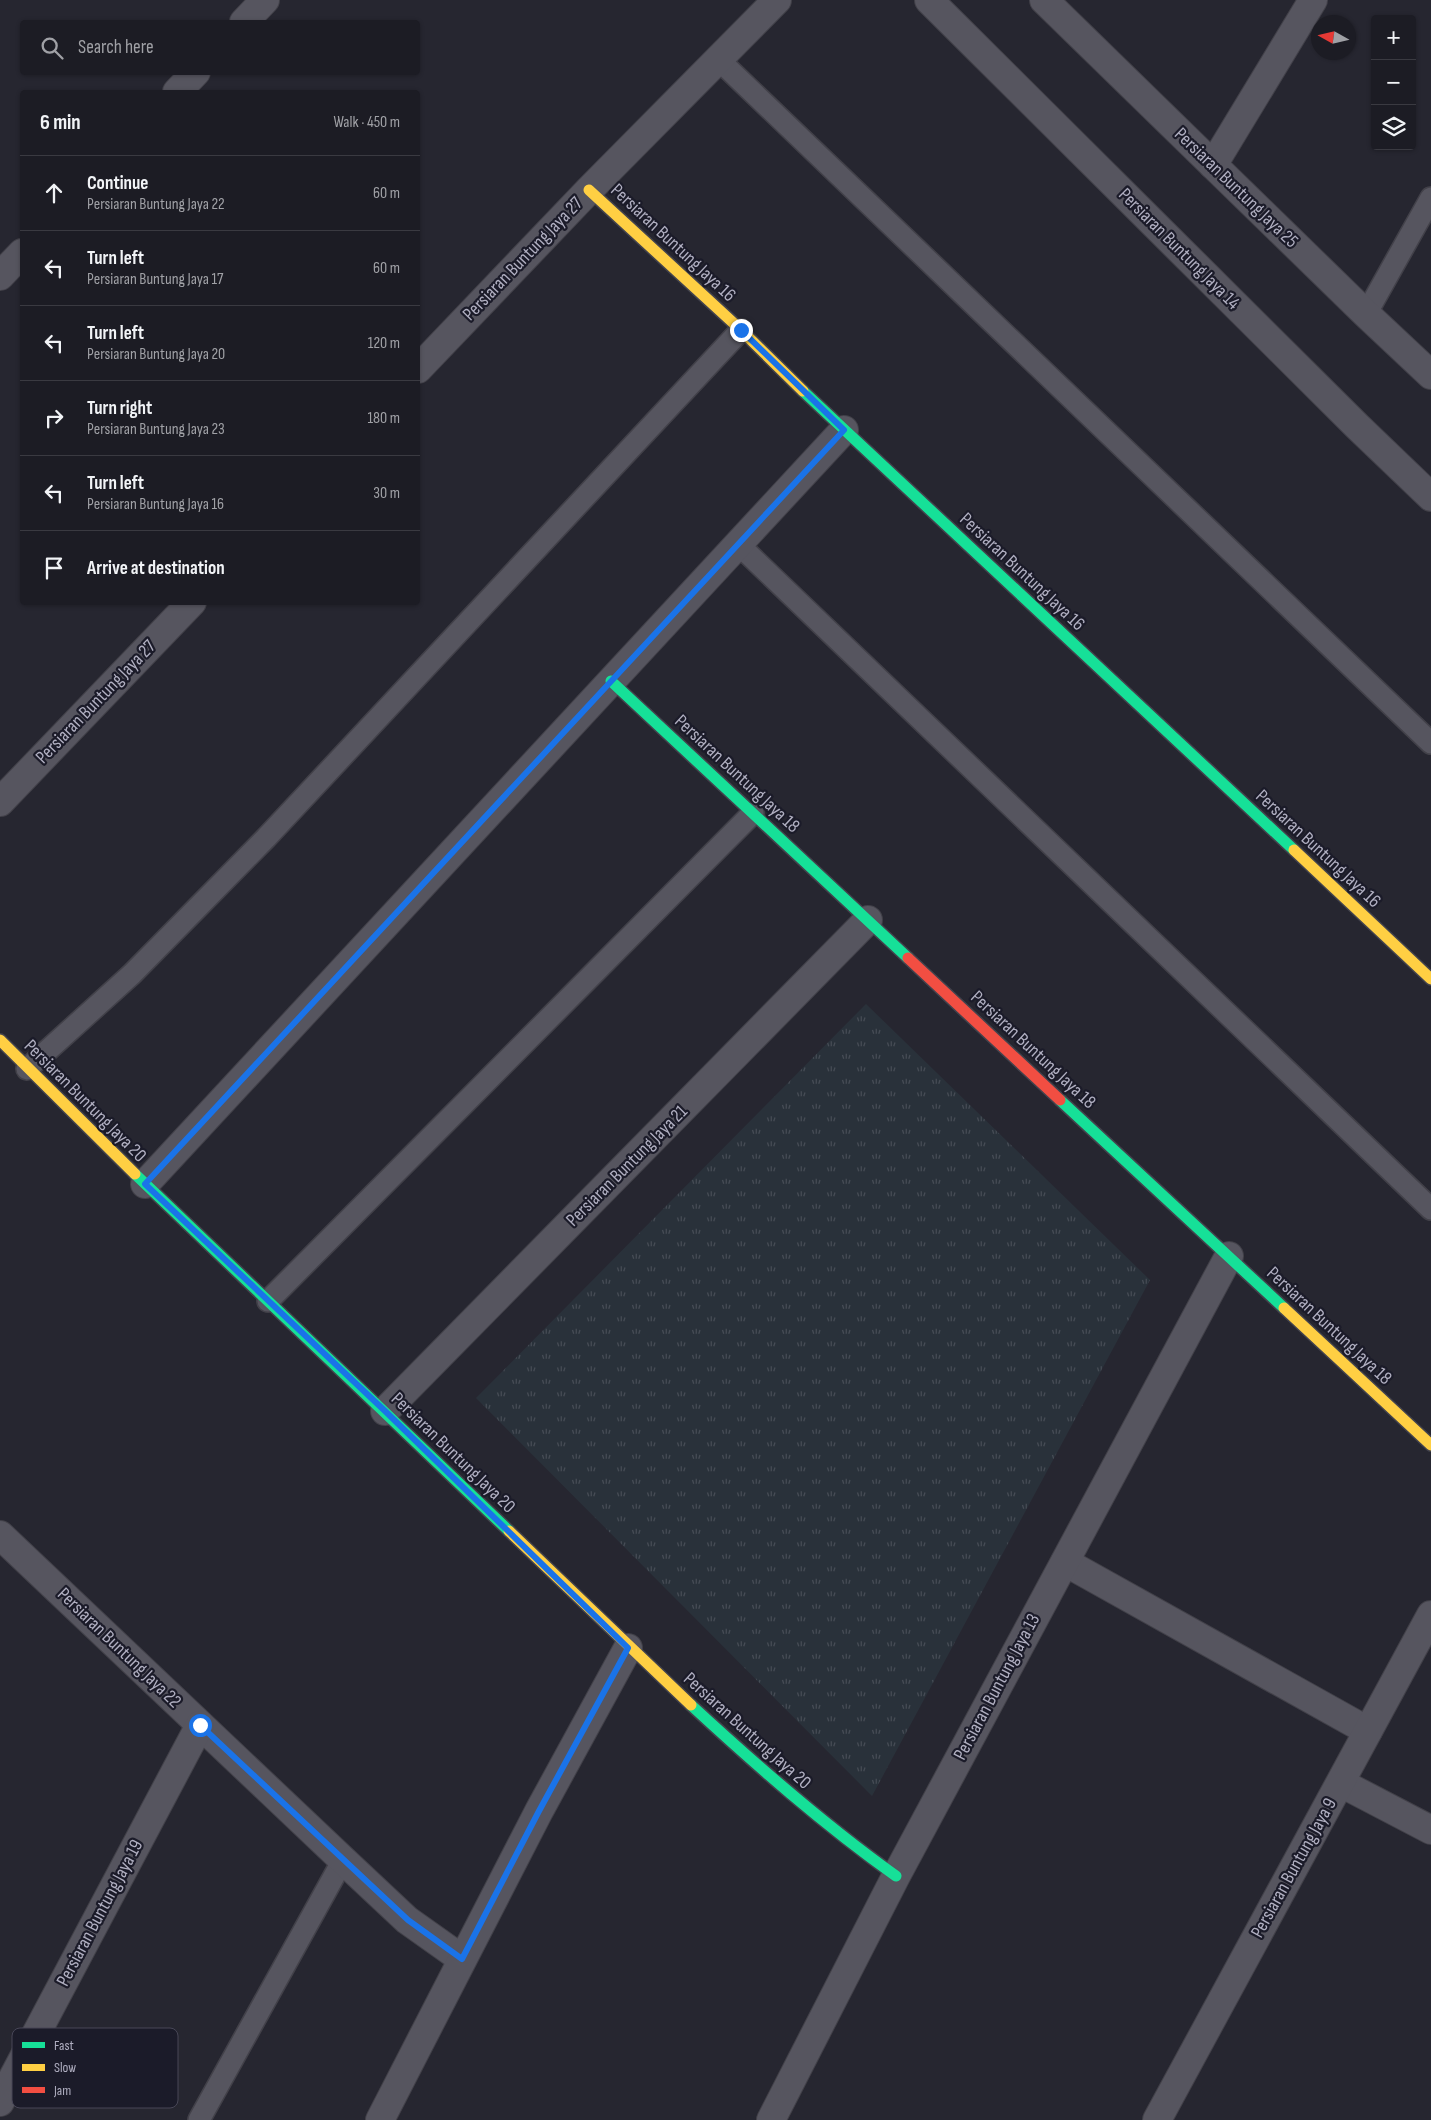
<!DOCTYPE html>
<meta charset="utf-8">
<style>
body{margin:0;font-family:"Sofia Sans Condensed",sans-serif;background:#292931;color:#f1f3f6}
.controls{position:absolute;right:15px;top:15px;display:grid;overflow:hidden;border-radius:5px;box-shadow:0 1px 4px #0004}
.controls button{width:45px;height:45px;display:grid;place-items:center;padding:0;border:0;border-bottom:1px solid #3a3a41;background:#1c1c24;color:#f1f3f6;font:25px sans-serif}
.compass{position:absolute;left:1311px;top:15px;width:45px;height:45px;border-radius:50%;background:#1c1c24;box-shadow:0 1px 4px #0004;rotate:278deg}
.stop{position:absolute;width:15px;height:15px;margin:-11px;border:4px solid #1a73e8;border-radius:50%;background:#fff}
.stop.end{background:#1a73e8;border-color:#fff;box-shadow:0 1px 5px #0008}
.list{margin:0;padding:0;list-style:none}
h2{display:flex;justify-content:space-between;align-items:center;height:65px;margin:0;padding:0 20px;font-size:21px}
h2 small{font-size:16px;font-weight:400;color:#a0a1a6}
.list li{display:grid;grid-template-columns:32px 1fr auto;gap:15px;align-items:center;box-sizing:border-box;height:75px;padding:0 20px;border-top:1px solid #3a3a41}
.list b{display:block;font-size:19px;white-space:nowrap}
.list p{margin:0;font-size:16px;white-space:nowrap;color:#a0a1a6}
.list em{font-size:16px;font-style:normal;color:#a0a1a6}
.icon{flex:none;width:28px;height:28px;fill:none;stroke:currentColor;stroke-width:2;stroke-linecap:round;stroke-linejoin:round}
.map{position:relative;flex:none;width:1431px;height:2120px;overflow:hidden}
.search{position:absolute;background:#1c1c24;box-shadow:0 1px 4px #0004;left:20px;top:20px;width:400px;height:55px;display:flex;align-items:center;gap:12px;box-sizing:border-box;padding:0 18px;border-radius:5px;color:#a0a1a6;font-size:19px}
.panel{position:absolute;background:#1c1c24;box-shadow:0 1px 4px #0004;left:20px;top:90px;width:400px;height:515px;border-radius:5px}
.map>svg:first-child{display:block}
.park{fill:url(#park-tufts)}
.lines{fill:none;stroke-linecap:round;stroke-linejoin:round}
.lane-casing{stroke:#424149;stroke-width:24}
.street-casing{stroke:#424149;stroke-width:30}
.fast-casing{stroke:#43434d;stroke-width:14}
.slow-casing{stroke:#43434d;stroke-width:14}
.jam-casing{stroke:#43434d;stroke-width:14}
.lane{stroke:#56555f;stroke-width:21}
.street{stroke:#56555f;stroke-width:28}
.fast{stroke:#16e098;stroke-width:11}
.slow{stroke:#ffcf43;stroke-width:11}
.jam{stroke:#f24e42;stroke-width:11}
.route{stroke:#1a73e8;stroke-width:6}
.labels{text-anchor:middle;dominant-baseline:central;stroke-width:4.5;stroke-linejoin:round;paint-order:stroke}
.street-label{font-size:19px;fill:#b0afc1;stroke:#1b1b29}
.key{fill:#1b1b29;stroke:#484757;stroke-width:1}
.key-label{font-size:14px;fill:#b0afc1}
</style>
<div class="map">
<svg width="1431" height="2120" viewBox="0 0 1431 2120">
<defs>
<pattern id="park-tufts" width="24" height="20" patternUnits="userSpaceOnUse" patternTransform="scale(1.25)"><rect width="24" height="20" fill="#29313a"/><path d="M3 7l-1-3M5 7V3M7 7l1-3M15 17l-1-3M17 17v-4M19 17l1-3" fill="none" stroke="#464c55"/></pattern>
</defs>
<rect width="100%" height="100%" fill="#262630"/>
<!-- park -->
<path class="park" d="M866 1004 1150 1280 872 1796 476 1398Z"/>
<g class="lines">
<!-- lane casing -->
<g class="lane-casing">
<g id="lane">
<path d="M718 59 1431 743"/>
<path d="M1366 314 1431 198"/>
<path d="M738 544 1431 1209"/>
<path d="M27 1069 132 974 266 838 741 330"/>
<path d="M268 1301 753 813"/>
<path d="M199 2120 343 1860"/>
</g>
</g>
<!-- street casing -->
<g class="street-casing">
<g id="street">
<path d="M929 0 1357 426 1431 497"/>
<path d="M1044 0 1366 314 1431 375"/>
<path d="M244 22 265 0"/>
<path d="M177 92 196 72"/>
<path d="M1213 165 1313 0"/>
<path d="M0 276 22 253"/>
<path d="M418 369 589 190 777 0"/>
<path d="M0 802 192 602"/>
<path d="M145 1184 844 430"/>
<path d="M385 1411 868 920"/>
<path d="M0 1535 343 1860 407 1920 462 1959"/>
<path d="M1065 1562 1368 1731"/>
<path d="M1341 1783 1431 1830"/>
<path d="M0 2102 200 1725"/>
<path d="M380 2120 539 1811 628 1648"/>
<path d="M771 2120 896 1876 1229 1256"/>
<path d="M1157 2120 1431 1615"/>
</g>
</g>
<!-- fast casing -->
<g class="fast-casing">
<g id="fast">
<path d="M803 391 1294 850"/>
<path d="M611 681 908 958"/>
<path d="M1060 1100 1284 1308"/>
<path d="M135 1174 509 1531"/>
<path d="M691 1705C756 1765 823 1824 896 1876"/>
</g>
</g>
<!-- slow casing -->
<g class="slow-casing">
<g id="slow">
<path d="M589 190 741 330 803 391"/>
<path d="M1294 850 1431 979"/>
<path d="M0 1040 135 1174"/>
<path d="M1284 1308 1431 1445"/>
<path d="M509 1531 691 1705"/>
</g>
</g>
<!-- jam casing -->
<g class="jam-casing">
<path id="jam" d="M908 958 1060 1100"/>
</g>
<!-- lane -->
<use href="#lane" class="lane"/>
<!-- street -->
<use href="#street" class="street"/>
<!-- fast -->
<use href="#fast" class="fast"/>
<!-- slow -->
<use href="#slow" class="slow"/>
<!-- jam -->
<use href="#jam" class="jam"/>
</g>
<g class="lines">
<!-- route -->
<path class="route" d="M200 1725 408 1920 462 1959 539 1811 628 1648 385 1411 145 1184 844 430 741 330"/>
</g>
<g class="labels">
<!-- street labels -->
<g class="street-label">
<text transform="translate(1236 188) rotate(44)">Persiaran Buntung Jaya 25</text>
<text transform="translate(673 243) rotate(43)">Persiaran Buntung Jaya 16</text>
<text transform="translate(1179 249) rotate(45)">Persiaran Buntung Jaya 14</text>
<text transform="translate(523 259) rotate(-46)">Persiaran Buntung Jaya 27</text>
<text transform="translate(1022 572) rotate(43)">Persiaran Buntung Jaya 16</text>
<text transform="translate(96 702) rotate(-46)">Persiaran Buntung Jaya 27</text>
<text transform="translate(737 774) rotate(43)">Persiaran Buntung Jaya 18</text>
<text transform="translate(1318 849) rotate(43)">Persiaran Buntung Jaya 16</text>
<text transform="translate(1033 1050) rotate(43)">Persiaran Buntung Jaya 18</text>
<text transform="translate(85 1101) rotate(45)">Persiaran Buntung Jaya 20</text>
<text transform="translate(627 1166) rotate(-45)">Persiaran Buntung Jaya 21</text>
<text transform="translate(1329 1326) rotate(43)">Persiaran Buntung Jaya 18</text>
<text transform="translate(453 1453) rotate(44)">Persiaran Buntung Jaya 20</text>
<text transform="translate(119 1648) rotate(44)">Persiaran Buntung Jaya 22</text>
<text transform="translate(997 1687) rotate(-62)">Persiaran Buntung Jaya 13</text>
<text transform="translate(747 1731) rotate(42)">Persiaran Buntung Jaya 20</text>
<text transform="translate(1294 1868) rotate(-61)">Persiaran Buntung Jaya 9</text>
<text transform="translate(100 1913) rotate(-62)">Persiaran Buntung Jaya 19</text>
</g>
</g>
<!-- legend -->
<rect x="12" y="2028" width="166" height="80" rx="8" class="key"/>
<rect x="22" y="2042" width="23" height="6" fill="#16e098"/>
<rect x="22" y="2064" width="23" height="7" fill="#ffcf43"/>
<rect x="22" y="2087" width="23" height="6" fill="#f24e42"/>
<g class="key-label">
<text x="54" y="2050">Fast</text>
<text x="54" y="2072">Slow</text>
<text x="54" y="2095">Jam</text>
</g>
</svg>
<div class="controls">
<button>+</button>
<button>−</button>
<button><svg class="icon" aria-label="layers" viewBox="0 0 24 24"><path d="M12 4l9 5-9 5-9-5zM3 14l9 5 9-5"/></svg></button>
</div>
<svg class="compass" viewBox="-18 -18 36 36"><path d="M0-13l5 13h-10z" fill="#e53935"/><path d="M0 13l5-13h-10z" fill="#a0a1a6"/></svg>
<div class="stop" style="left:200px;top:1725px"></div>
<div class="stop end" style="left:741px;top:330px"></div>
<div class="search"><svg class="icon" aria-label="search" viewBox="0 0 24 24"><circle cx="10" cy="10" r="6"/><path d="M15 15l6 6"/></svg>Search here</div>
<section class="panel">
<h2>6 min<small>Walk · 450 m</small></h2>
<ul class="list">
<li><svg class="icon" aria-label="ahead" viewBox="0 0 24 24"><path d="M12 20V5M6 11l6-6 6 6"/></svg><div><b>Continue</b><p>Persiaran Buntung Jaya 22</p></div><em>60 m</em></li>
<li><svg class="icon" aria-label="left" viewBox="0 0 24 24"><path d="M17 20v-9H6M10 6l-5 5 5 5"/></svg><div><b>Turn left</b><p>Persiaran Buntung Jaya 17</p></div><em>60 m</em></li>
<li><svg class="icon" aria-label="left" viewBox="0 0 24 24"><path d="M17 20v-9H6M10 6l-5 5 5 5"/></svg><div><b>Turn left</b><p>Persiaran Buntung Jaya 20</p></div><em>120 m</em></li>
<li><svg class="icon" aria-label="right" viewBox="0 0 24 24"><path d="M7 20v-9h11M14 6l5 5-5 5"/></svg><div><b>Turn right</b><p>Persiaran Buntung Jaya 23</p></div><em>180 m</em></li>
<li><svg class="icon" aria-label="left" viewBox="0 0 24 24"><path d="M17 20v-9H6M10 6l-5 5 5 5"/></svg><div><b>Turn left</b><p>Persiaran Buntung Jaya 16</p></div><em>30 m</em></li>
<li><svg class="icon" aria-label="arrive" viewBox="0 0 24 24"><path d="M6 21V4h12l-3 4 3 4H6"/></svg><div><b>Arrive at destination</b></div></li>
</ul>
</section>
</div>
